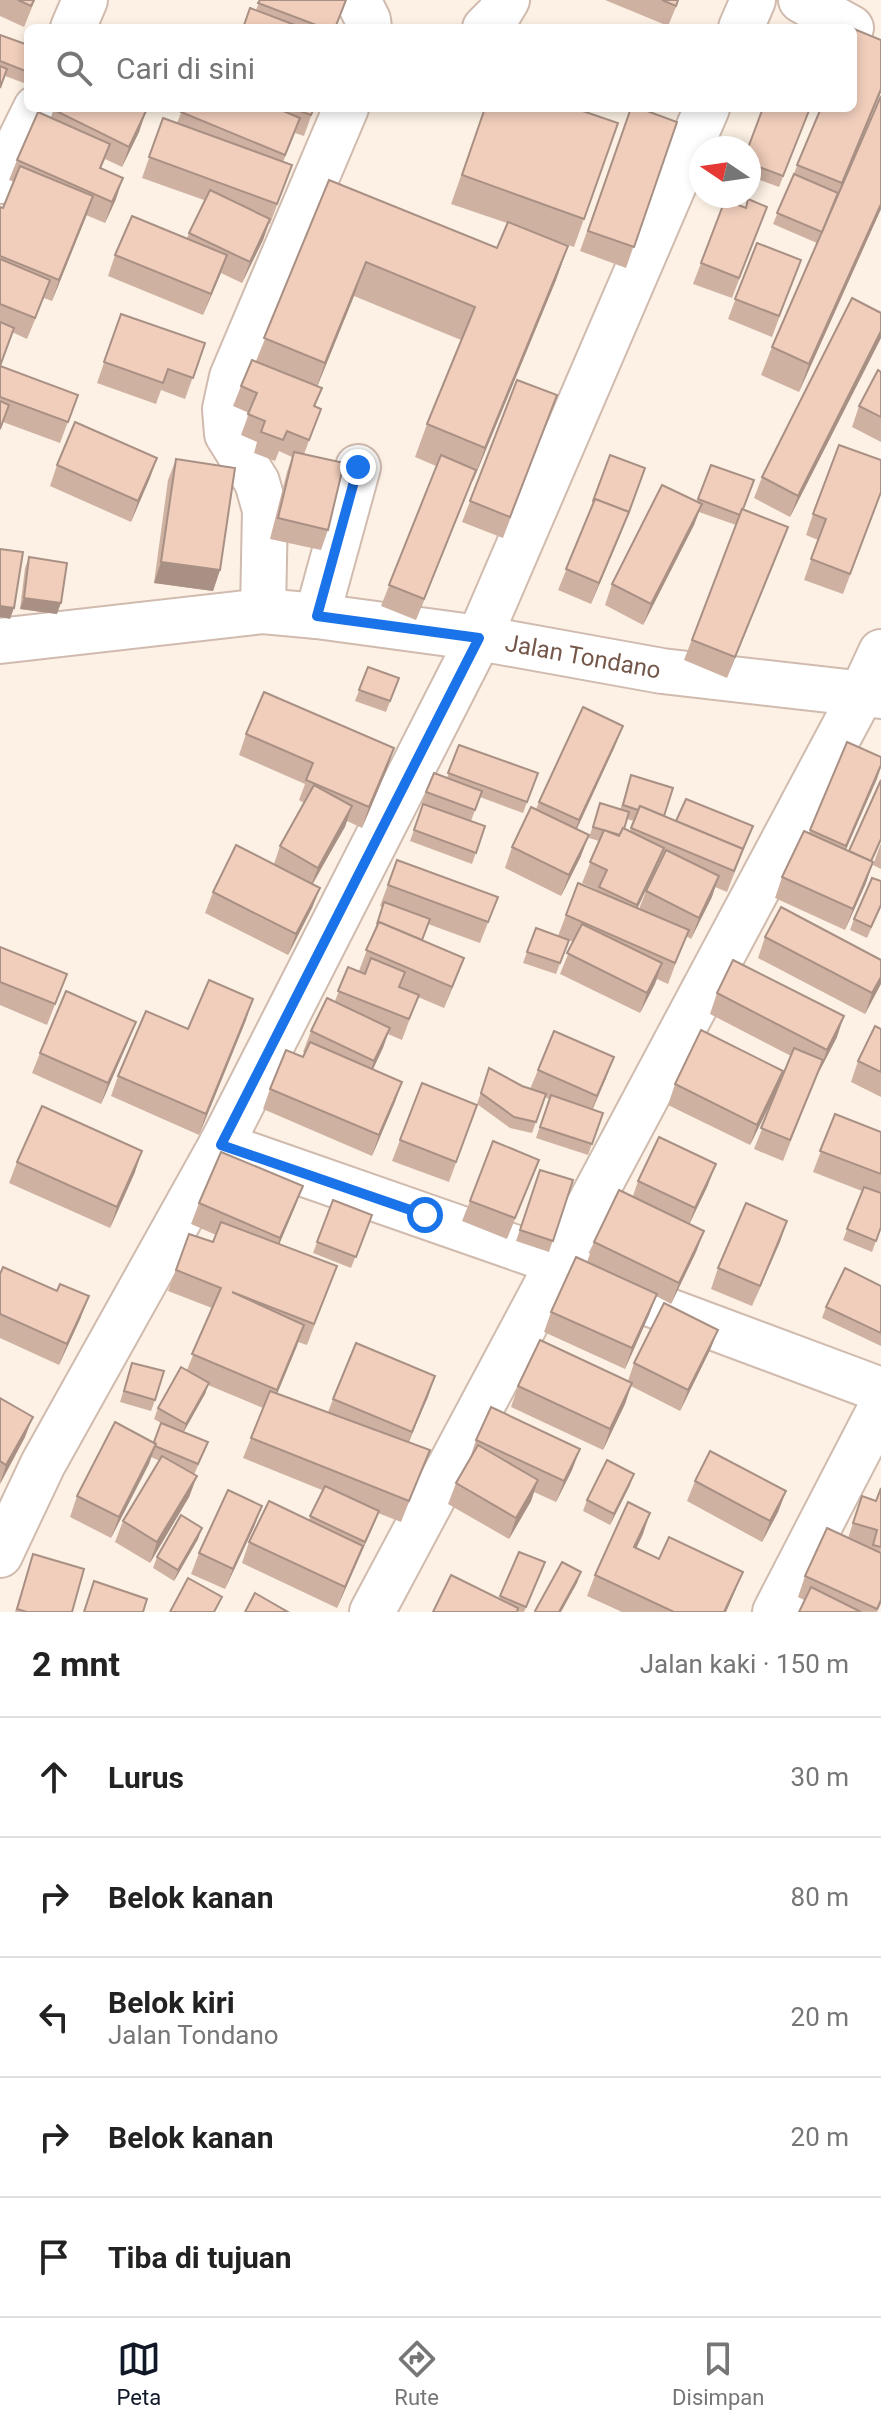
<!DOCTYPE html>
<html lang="id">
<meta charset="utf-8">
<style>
body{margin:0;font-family:Roboto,sans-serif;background:#f2f2f2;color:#222}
.compass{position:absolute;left:689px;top:136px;width:72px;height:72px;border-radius:50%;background:#fff;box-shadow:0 4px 12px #0003;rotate:283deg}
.stop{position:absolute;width:24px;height:24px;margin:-18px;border:6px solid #1a73e8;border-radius:50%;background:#fff}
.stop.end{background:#1a73e8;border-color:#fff;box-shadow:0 2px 8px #0008}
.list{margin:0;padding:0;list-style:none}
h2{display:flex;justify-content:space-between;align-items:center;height:104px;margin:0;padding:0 32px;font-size:34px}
h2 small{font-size:26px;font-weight:400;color:#767676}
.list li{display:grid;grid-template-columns:52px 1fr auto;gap:24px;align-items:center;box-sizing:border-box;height:120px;padding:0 32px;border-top:2px solid #e0e0e0}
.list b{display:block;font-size:30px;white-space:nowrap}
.list p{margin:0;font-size:26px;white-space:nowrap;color:#767676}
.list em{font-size:26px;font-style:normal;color:#767676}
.icon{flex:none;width:44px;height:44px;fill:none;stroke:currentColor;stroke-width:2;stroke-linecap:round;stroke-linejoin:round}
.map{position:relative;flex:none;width:881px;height:1612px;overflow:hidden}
.search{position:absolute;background:#fff;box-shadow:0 4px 12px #0003;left:24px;right:24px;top:24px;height:88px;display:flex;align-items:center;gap:20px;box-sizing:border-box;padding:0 28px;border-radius:12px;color:#767676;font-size:30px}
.sheet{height:704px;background:#fff}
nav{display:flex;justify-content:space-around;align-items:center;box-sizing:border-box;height:112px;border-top:2px solid #e0e0e0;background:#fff;font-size:22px;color:#767676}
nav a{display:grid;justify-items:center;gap:4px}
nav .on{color:#111827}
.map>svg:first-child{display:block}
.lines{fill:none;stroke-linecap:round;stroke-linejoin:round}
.minor-casing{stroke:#d0bbae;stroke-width:48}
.minor{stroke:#fff;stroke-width:44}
.wall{fill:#cfb1a2;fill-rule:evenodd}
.shaded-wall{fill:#a99084}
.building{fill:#f1cebc;stroke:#a99084;stroke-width:2}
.route{stroke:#1a73e8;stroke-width:10}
.labels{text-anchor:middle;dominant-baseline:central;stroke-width:8;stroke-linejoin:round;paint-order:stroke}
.street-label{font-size:24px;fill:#75574a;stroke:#fff6eb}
</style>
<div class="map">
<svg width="881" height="1612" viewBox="0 0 881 1612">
<rect width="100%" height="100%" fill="#fcf1e4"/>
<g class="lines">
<!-- minor casing -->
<g class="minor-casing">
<g id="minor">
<path d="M358 0 368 20 369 28"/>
<path d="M801 0 851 28"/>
<path d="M73 28 85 0"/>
<path d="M485 28 498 15 507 0"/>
<path d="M741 28 753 0"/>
<path d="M0 181 36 108"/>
<path d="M263 611 265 510 257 482 227 434 225 409 232 377 346 108"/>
<path d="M317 616 358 467"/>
<path id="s1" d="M0 641 263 611 317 616 479 638 662 671 881 696"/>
<path d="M221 1145 545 1258 653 1305 881 1390"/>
<path d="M0 1555 43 1464 221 1145 479 638 707 108"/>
<path d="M372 1612 861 695 881 652"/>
<path d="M775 1612 881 1407"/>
</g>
</g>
<!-- minor -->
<use href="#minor" class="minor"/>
</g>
<!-- wall -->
<g class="wall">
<path d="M0 0H35L24 27 0 16Z"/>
<path d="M260 0 335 28H243L256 10Z"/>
<path d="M605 0H679L668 26Z"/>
<path d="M0 35 28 45V73L24 83 5 76 0 88Z"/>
<path d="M881 92 837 196 881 96V209L799 392 761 375 772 347 817 243 773 224 821 108Z"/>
<path d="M54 108 146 111 139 132 122 167 105 159 101 168 116 199 105 223 86 215 52 301 44 298 27 339 12 332 0 366 78 395 60 443 3 422 0 430V207L3 208 14 182 9 180 17 160 51 117Z"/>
<path d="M183 108H314L304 136 295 133 283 162 292 165 270 224H269L263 240 242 283 221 273 203 315 108 276 115 255 187 238 204 200 142 178 163 118 177 123Z"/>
<path d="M485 108 618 123 574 247 551 239 568 246 556 280 473 481H472L416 620 381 606 436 466 415 457 427 424 461 340 354 296 317 386 322 388 315 406 321 409 304 454 328 530 321 550 270 539 287 472 292 457 279 451 275 461 254 453 257 442 241 435 249 413 233 406 241 386 256 361 329 180 497 248 507 223 451 204Z"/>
<path d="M631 108 677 122 626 268 580 251Z"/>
<path d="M810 108 779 187 749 176V148Z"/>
<path d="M725 200 745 207H767L732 298 693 284Z"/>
<path d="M757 243 801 260 772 337 728 319Z"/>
<path d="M121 314 205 343 185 399 161 390 156 404 97 383Z"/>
<path d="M881 338 790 517 754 498 762 477Z"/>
<path d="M881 372V442L852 427 859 406Z"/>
<path d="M517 380 557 395 503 538 462 522Z"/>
<path d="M610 455 645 468 621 533 591 604 558 590 590 512Z"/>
<path d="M157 458 131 522 50 486 57 465Z"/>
<path d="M176 459 220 570 213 591 154 583 168 480Z"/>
<path d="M711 465 743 509 788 527 727 678 684 660 736 525 699 512 694 525 643 625 605 605 612 584 697 502Z"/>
<path d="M881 493 843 594 804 580 818 540 806 535 813 514Z"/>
<path d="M29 557 57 614 20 609 25 568Z"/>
<path d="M368 667 399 678 386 712 355 701Z"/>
<path d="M246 734 387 769 362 828 347 821 313 884 320 888 312 908 288 955 205 913 213 892 274 864 280 846 304 803 299 800 305 784 239 755Z"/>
<path d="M847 742 881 767 846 850 849 851 881 780V841L872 862 866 883 845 930 775 898 782 877 809 833Z"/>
<path d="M459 745 538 773 523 813 480 797 471 821 485 826 472 864 410 841 423 804 465 819 422 803 426 792 447 778Z"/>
<path d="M615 746 577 829 581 856 561 896 505 868 512 847 536 809 539 802Z"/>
<path d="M631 775 664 816 676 821 753 826 727 892 715 887 691 939 686 936 668 984 657 979 640 1013 560 974 573 942 569 940 556 974 523 963 527 952 558 936 578 883 597 891V890L582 883 599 841 589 838 600 803 620 810ZM627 819 634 821 630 831 624 829ZM658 863H659L646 891 639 909 638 908Z"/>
<path d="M881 843V869L873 865Z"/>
<path d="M397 860 498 897 480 943 428 924 422 940 456 979 444 1008 418 997 402 1040 388 1034 373 1069 402 1082 372 1156 263 1109 270 1089 303 1057 305 1053 303 1052 311 1031 335 1001 348 967 359 971 383 907 380 906Z"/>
<path d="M881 907 867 938 850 930 854 919Z"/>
<path d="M765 937 881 983 865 1014 758 958Z"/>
<path d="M0 947 67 974 47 1025 0 1005Z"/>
<path d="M717 993 837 1037 820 1070H819L783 1161 754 1149 791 1056 710 1014Z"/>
<path d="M246 1020 199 1135 111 1096 118 1076 188 1029Z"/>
<path d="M136 1022 128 1042 101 1104 32 1073 40 1053Z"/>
<path d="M881 1029V1097L851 1082 858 1061Z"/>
<path d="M489 1068 522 1086 530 1089 538 1070 606 1078 593 1109 603 1113 588 1155 536 1138 549 1099 545 1097 532 1133 510 1128 477 1104Z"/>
<path d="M783 1071 776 1092 750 1145 668 1105 675 1084Z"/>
<path d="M422 1083 477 1105 449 1182 392 1161Z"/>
<path d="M835 1114 881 1132V1227L872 1252 843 1240 862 1191 813 1172Z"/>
<path d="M539 1160 507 1239 462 1221 470 1201Z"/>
<path d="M17 1162 135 1172 110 1228 9 1183Z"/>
<path d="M540 1170 573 1180 549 1252 516 1241Z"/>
<path d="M638 1181 708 1185 689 1224 704 1231 696 1252 671 1304 656 1296 649 1315 625 1369 544 1332 551 1312 587 1262 594 1242 633 1196Z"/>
<path d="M303 1186 279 1244 337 1266 307 1345 298 1342 277 1393 328 1412 333 1399 435 1376 409 1442 430 1450 401 1522 378 1513 337 1608 242 1563 249 1542 309 1520 322 1490 243 1458 263 1408 208 1385 205 1394 183 1432 208 1442 194 1475 197 1476 189 1497 150 1563 115 1542 123 1521 160 1461 151 1457 111 1538 70 1517 77 1496 154 1442 161 1423 154 1419 158 1408 187 1370 212 1308 168 1291 189 1234 213 1242 216 1235 191 1224 199 1203Z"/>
<path d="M333 1200 372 1215 351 1268 313 1253Z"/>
<path d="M787 1221 752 1306 711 1289 718 1268Z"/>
<path d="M0 1274 81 1317 59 1365 0 1338Z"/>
<path d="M881 1286V1346L822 1318 826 1307Z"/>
<path d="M718 1330 710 1350 680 1411 631 1386 625 1404 603 1450 511 1407 518 1386 628 1381 634 1363Z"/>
<path d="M132 1363 155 1400 151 1411 120 1402Z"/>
<path d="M0 1398 25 1437 0 1484Z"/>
<path d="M476 1440 580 1449 572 1470 556 1502 534 1492 531 1501 509 1539 448 1504 456 1483 469 1461Z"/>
<path d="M695 1481 786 1491 778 1512 762 1542 687 1501Z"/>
<path d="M630 1485 610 1525 583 1511 587 1500Z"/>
<path d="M881 1488V1604L877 1612H799L804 1600 798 1597 805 1576 848 1538 862 1496 876 1501Z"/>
<path d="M262 1506 254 1527 225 1589 191 1574 199 1553Z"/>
<path d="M202 1528 198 1539 174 1581 153 1568 157 1557Z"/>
<path d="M643 1534 636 1548 659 1559 743 1572 726 1612H622L587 1596 595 1575Z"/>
<path d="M519 1552 545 1562 524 1612H433L499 1599Z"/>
<path d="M33 1554 72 1612H15Z"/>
</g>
<!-- shaded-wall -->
<g class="shaded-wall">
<path d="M881 89V92L818 243 842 183Z"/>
<path d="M146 111 139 132 122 167 129 147Z"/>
<path d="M123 178 116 199 105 223 112 202Z"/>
<path d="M93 196 86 217 52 301 59 280Z"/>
<path d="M881 204V209L799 392 809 364Z"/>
<path d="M270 219 263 240 242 283 250 262Z"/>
<path d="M568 246 556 280 473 481 485 448Z"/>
<path d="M227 255 220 275 203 315 211 294Z"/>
<path d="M366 262 354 296 313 397 325 363Z"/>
<path d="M881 331V338L790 517 798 496Z"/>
<path d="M157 458 150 478 131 522 138 501Z"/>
<path d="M476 470 468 491 416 620 424 599Z"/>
<path d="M702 504 694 525 643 625 651 604Z"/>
<path d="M629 512 621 533 591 604 599 583Z"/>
<path d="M788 527 780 547 727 678 735 657Z"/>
<path d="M161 562 220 570 213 591 154 583Z"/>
<path d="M24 598 61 603 57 614 20 609Z"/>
<path d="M0 606 14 608 10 619 0 617Z"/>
<path d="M623 726 615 746 571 841 579 820Z"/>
<path d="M394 748 387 769 362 828 369 807Z"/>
<path d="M881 767 877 779 838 867 846 846Z"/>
<path d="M352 806 345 827 310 888 318 868Z"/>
<path d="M589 835 581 856 561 896 569 875Z"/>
<path d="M664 848 656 869 629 925 637 905Z"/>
<path d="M873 862 866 883 845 930 853 909Z"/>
<path d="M719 876 712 897 691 939 699 918Z"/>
<path d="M320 888 312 908 288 955 296 934Z"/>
<path d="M464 958 456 979 444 1008 452 987Z"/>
<path d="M662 963 655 984 640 1013 647 993Z"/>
<path d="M881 977V984L865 1014 872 993Z"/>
<path d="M253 999 246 1020 199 1135 206 1114Z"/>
<path d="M844 1016 837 1037 820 1070 827 1050Z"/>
<path d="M136 1022 128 1042 101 1104 108 1083Z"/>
<path d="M390 1028 383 1048 367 1082 374 1061Z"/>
<path d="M614 1057 606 1078 589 1116 597 1096Z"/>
<path d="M783 1071 776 1092 750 1145 757 1125Z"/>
<path d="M402 1082 395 1102 372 1156 379 1135Z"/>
<path d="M142 1151 135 1172 110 1228 117 1207Z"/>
<path d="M716 1164 708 1185 687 1229 695 1208Z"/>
<path d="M303 1186 295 1207 273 1259 280 1238Z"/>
<path d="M787 1221 780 1242 752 1306 760 1286Z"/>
<path d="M704 1231 696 1252 671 1304 679 1283Z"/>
<path d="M657 1294 649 1315 625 1369 632 1348Z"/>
<path d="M89 1296 81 1317 59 1365 67 1344Z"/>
<path d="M304 1325 297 1346 270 1411 277 1390Z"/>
<path d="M718 1330 710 1350 680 1411 688 1390Z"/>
<path d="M435 1376 428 1397 404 1452 412 1432Z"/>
<path d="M209 1383 205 1394 182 1435 186 1424Z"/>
<path d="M632 1383 625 1404 603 1450 610 1429Z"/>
<path d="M33 1417 25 1437 0 1484 6 1465Z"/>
<path d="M156 1444 149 1464 111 1538 119 1517Z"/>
<path d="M580 1449 572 1470 556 1502 564 1481Z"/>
<path d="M634 1474 630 1485 610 1525 614 1514Z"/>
<path d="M197 1476 189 1497 150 1563 157 1542Z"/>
<path d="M538 1480 531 1501 509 1539 516 1518Z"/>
<path d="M786 1491 778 1512 762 1542 770 1521Z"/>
<path d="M262 1506 254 1527 225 1589 233 1569Z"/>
<path d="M379 1511 375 1522 337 1608 345 1587Z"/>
<path d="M650 1513 643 1534 627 1568 634 1547Z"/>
<path d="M202 1528 198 1539 174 1581 178 1570Z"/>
<path d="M581 1572 577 1583 561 1612H559Z"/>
<path d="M743 1572 726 1612H724Z"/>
</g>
<!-- building -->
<g class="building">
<path d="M18 0H34L31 6Z"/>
<path d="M260 0H346L335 28H324L258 3Z"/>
<path d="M662 0H678L676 6Z"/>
<path d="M250 8 303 28H243Z"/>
<path d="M854 29 881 40V89L842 183 797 165 821 108H853Z"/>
<path d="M0 35 28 45V72L0 61Z"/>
<path d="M0 66 7 69 0 88Z"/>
<path d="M881 96V204L809 364 772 347Z"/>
<path d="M54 108H139L146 111 129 147 54 110Z"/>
<path d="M183 108H276L300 118 285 155 181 112Z"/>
<path d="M291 108H314L311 115Z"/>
<path d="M485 108H574L618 123 584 219 462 175Z"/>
<path d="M631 108H639L677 122 634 247 588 231Z"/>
<path d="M763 108H810L783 176 749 163V148H748Z"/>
<path d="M38 112 110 144 100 168 123 178 112 202 17 160Z"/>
<path d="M163 118 292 165 277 204 149 157Z"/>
<path d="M20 166 93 196 59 280 0 256V207L3 208Z"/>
<path d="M794 174 838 193 822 232 777 213Z"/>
<path d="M329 180 497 248 508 222 568 246 485 448 427 424 475 307 366 262 325 363 264 338Z"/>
<path d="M210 190 270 219 250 262 189 233Z"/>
<path d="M748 199 767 207 739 278 701 263 725 200 746 208Z"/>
<path d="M132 216 227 255 211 294 115 255Z"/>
<path d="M757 243 801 260 779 316 735 299Z"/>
<path d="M0 259 50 280 35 318 0 304Z"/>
<path d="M852 298 881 313V331L798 496 762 477Z"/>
<path d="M121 314 205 343 193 378 168 369 163 383 104 362Z"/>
<path d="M0 322 14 328 0 366 78 395 68 422 0 397Z"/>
<path d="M252 360 322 388 314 406 321 409 309 440 287 431 283 440 261 432 265 421 248 414 257 393 241 386Z"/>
<path d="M878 370 881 372V417L859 406Z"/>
<path d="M517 380 557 395 510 517 470 501Z"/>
<path d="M0 401 9 405 0 429Z"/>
<path d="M75 422 157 458 138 501 57 465Z"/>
<path d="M839 445 881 460V492L850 574 811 559 826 519 813 514Z"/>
<path d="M294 452 344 463 328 530 278 518Z"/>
<path d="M441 455 476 470 424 599 389 585Z"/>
<path d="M610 455 645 468 629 512 595 499 594 502 593 501Z"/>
<path d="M176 459 235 468 220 570 161 562Z"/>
<path d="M711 465 754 480 743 509H742L740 515 698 499Z"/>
<path d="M662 485 702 504 651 604 612 584Z"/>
<path d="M595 499 629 512 599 583 566 569Z"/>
<path d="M742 509 788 527 735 657 692 640Z"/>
<path d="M0 549 23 552 14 608 0 606Z"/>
<path d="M29 557 67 563 61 603 24 598Z"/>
<path d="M368 667 399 678 390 701 359 690Z"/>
<path d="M264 692 394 748 369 807 306 780 313 763 246 734Z"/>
<path d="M583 707 623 726 579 820 539 802Z"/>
<path d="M847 742 881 757V765L846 846 810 830Z"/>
<path d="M459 745 538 773 527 802 448 773Z"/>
<path d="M434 773 482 791 475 810 426 792Z"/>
<path d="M631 775 673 788 664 816 640 806 638 810 623 805Z"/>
<path d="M881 780V839L871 861 849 851Z"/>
<path d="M314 785 352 806 318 868 280 846Z"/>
<path d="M686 799 753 826 743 849 676 821Z"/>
<path d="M600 803 629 812 624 829 623 828 620 835 593 827Z"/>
<path d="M423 804 485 826 476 853 414 830Z"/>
<path d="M640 806 743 849 734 871 631 828Z"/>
<path d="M531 807 589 835 569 875 512 847Z"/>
<path d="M623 828 664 848 637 905 599 887 607 870 590 862 604 830 619 836Z"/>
<path d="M804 831 873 862 853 909 782 877Z"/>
<path d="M236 845 320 888 296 934 213 892Z"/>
<path d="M666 850 719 876 699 918 646 891Z"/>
<path d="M397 860 498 897 488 922 388 885Z"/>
<path d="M872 878 881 881V905L871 927 854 919Z"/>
<path d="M578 883 689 930 675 963 566 915Z"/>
<path d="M384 902 430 919 422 940 379 922 377 924Z"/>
<path d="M781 907 881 960V977L872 993 765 937Z"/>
<path d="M379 922 464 958 452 987 366 950Z"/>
<path d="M582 924 662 963 647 993 567 953Z"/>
<path d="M536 928 569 940 560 963 527 952Z"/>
<path d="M0 947 67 974 55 1004 0 982Z"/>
<path d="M371 958 405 972 399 987 419 995 409 1019 338 991 348 967 365 974Z"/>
<path d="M733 960 844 1016 827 1050 717 993Z"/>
<path d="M209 980 253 999 206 1114 118 1076 146 1011 188 1029Z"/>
<path d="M66 991 136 1022 108 1083 40 1053Z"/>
<path d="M327 998 390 1028 374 1061 311 1031Z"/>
<path d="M875 1026 881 1029V1072L858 1061Z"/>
<path d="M701 1030 783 1071 757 1125 675 1084Z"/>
<path d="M554 1031 614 1057 597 1096 538 1070Z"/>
<path d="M310 1042 402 1082 379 1135 270 1089 286 1050 303 1057Z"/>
<path d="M794 1048 823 1060 790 1140 761 1128Z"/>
<path d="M489 1068 522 1086 546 1094 536 1122 514 1117 481 1093Z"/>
<path d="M422 1083 477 1105 456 1162 400 1140Z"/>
<path d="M551 1095 603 1113 592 1144 540 1127Z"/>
<path d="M42 1106 142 1151 117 1207 17 1162Z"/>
<path d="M835 1114 881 1132V1174L820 1151Z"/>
<path d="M659 1137 716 1164 695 1208 638 1181Z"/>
<path d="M493 1141 539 1160 515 1218 470 1201Z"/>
<path d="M221 1152 303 1186 280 1238 199 1203Z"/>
<path d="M540 1170 573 1180 553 1241 520 1230Z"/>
<path d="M864 1187 881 1193V1227L876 1241 847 1229Z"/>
<path d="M619 1190 704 1231 679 1283 594 1242Z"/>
<path d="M333 1200 372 1215 356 1257 317 1242Z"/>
<path d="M746 1203 787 1221 760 1286 718 1268Z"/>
<path d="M221 1222 337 1266 314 1324 232 1292 304 1325 277 1390 192 1354 221 1288 176 1270 189 1234 213 1242Z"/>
<path d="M576 1257 657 1294 632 1348 551 1312Z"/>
<path d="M3 1267 57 1291 60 1284 89 1296 67 1344 0 1314V1274Z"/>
<path d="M845 1268 881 1286V1333L826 1307Z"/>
<path d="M664 1303 718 1330 688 1390 634 1363Z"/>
<path d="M540 1340 632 1383 610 1429 518 1386Z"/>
<path d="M356 1343 435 1376 412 1432 333 1399Z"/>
<path d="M132 1363 164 1371 155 1400 124 1391Z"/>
<path d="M181 1367 209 1383 186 1424 158 1408Z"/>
<path d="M270 1391 430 1450 409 1501 251 1438Z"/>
<path d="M0 1398 33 1417 6 1465 0 1461Z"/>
<path d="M491 1407 580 1449 564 1481 476 1440Z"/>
<path d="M115 1422 156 1444 119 1517 77 1496Z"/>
<path d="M161 1423 208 1442 198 1464 155 1446 156 1444 154 1442Z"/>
<path d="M478 1445 538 1480 516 1518 456 1483Z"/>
<path d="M710 1451 786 1491 770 1521 695 1481Z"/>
<path d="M162 1456 197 1476 157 1542 123 1521Z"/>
<path d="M607 1460 634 1474 614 1514 587 1500Z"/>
<path d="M325 1486 379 1511 365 1542 310 1516Z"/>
<path d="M881 1488V1547L873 1545 877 1530 853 1523 862 1496 876 1501Z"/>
<path d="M228 1490 262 1506 233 1569 199 1553Z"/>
<path d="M269 1501 363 1546 345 1587 249 1542Z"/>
<path d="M628 1502 650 1513 634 1547 659 1559 669 1537 743 1572 724 1612H674L595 1575Z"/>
<path d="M181 1515 202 1528 178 1570 157 1557Z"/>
<path d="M827 1528 881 1553V1600L877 1609 805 1576Z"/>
<path d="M519 1552 545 1562 526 1607 500 1596Z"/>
<path d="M33 1554 84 1569 72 1612H27L17 1609Z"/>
<path d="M562 1562 581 1572 559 1612H536L535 1611Z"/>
<path d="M451 1575 518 1608 517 1612H433Z"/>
<path d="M188 1578 222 1597 214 1612H170Z"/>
<path d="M94 1581 147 1599 143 1612H84Z"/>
<path d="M811 1587 861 1612H799Z"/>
<path d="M255 1593 288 1612H245Z"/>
</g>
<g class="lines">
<!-- route -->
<path class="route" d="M358 467 317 616 479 638 221 1145 425 1215"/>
</g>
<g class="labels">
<!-- street labels -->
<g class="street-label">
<text stroke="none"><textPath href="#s1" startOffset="588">Jalan Tondano</textPath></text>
</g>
</g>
</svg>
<svg class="compass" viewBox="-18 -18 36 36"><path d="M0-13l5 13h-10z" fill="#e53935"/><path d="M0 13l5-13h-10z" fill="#767676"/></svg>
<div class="stop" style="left:425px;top:1215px"></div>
<div class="stop end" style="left:358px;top:467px"></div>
<div class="search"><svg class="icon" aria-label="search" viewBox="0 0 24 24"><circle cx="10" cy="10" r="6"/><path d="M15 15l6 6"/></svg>Cari di sini</div>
</div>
<section class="sheet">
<h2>2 mnt<small>Jalan kaki · 150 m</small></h2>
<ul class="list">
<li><svg class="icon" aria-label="ahead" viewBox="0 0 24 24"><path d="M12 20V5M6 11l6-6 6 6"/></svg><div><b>Lurus</b></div><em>30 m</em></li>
<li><svg class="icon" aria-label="right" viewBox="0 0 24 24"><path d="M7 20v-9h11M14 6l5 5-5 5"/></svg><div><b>Belok kanan</b></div><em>80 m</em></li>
<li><svg class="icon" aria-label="left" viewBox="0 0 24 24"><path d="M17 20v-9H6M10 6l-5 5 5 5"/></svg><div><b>Belok kiri</b><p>Jalan Tondano</p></div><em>20 m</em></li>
<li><svg class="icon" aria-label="right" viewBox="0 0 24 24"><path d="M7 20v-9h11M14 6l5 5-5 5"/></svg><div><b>Belok kanan</b></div><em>20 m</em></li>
<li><svg class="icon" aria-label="arrive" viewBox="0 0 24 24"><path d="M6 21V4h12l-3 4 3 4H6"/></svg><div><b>Tiba di tujuan</b></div></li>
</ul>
</section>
<nav>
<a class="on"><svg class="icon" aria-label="map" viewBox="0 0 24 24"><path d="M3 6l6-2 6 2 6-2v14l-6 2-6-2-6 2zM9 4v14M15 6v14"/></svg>Peta</a>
<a><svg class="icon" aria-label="directions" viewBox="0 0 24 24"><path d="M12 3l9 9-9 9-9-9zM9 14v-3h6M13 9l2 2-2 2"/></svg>Rute</a>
<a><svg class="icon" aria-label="saved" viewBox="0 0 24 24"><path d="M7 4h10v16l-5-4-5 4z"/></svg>Disimpan</a>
</nav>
